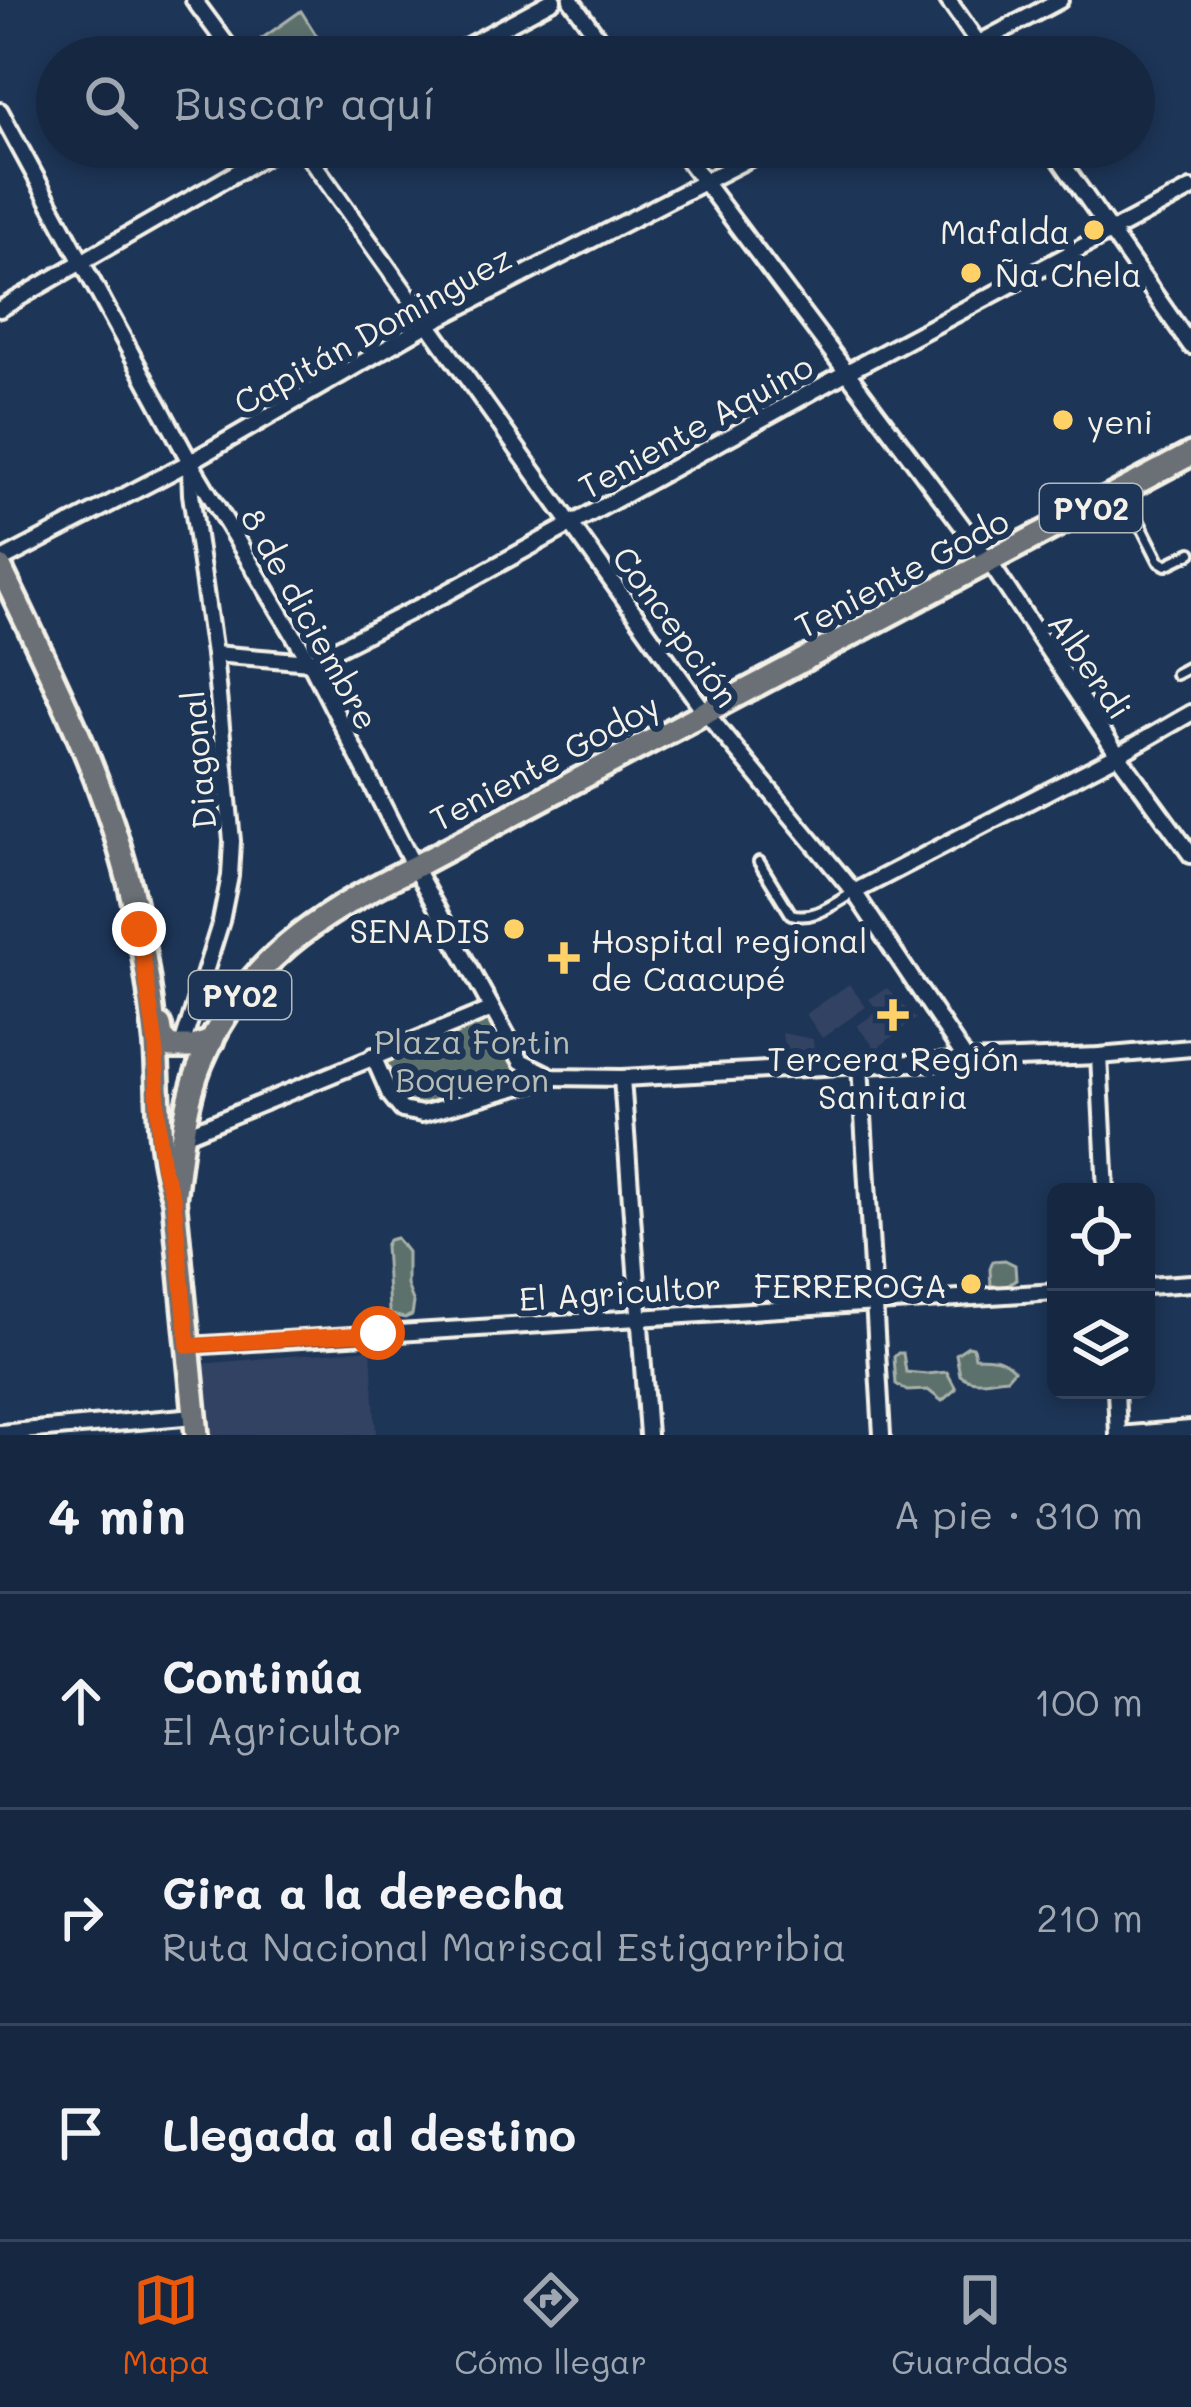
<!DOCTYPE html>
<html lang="es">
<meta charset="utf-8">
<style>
body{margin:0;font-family:Mali,sans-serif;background:#1f3048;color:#f1f3f6}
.controls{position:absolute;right:36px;bottom:36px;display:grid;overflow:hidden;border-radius:18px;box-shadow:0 6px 18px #0003}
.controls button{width:108px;height:108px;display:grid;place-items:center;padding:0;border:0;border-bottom:3px solid #35445a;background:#162841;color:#f1f3f6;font:60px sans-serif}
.stop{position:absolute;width:36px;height:36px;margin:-27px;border:9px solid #ea580c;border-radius:50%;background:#fff}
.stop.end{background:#ea580c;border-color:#fff;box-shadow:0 3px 12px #0008}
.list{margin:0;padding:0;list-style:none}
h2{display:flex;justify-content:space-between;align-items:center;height:156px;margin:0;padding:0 48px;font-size:51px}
h2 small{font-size:39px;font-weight:400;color:#9ea6b1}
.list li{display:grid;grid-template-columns:78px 1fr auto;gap:36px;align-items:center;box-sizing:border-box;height:216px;padding:0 48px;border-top:3px solid #35445a}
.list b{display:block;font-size:45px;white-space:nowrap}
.list p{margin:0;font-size:39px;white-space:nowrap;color:#9ea6b1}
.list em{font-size:39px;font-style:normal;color:#9ea6b1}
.icon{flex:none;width:66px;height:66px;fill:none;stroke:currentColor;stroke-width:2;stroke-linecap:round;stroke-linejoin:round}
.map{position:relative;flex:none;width:1191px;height:1435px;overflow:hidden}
.search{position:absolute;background:#162841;box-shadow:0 6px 18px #0003;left:36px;right:36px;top:36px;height:132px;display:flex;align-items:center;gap:30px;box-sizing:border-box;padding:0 42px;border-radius:66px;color:#9ea6b1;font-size:45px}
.sheet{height:804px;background:#162841}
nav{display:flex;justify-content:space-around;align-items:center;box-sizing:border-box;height:168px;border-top:3px solid #35445a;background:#162841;font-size:33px;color:#9ea6b1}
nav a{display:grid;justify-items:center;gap:6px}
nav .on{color:#ea580c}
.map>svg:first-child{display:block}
.built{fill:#334263}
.green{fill:#5d716c;stroke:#a8b1aa;stroke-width:3}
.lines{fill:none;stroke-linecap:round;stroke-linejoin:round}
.service-casing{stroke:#f4f1e8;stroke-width:16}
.minor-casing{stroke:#f4f1e8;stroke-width:22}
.primary-casing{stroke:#f4f1e8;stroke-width:30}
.service{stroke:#1d3557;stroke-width:8}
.minor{stroke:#1d3557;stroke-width:14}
.primary{stroke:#6a7074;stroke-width:21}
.route{stroke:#ea580c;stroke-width:15}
.poi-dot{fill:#ffd166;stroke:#1d3557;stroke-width:4.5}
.labels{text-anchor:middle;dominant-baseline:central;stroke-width:12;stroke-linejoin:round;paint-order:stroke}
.shield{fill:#1d3557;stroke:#b4b9bc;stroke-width:3}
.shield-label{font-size:30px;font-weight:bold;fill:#f4f1e8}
.poi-label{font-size:33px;fill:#f4f1e8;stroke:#1d3557;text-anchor:end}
.street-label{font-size:33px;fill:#f4f1e8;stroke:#1d3557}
.park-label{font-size:33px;fill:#b8beb6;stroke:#1d3557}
</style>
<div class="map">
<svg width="1191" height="1435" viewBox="0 0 1191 1435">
<rect width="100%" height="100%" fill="#1d3557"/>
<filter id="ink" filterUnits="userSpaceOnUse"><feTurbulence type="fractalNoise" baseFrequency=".00833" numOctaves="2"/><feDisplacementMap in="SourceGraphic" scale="24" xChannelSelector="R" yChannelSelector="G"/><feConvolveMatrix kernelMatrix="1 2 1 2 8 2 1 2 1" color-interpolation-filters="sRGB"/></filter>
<g filter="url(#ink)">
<!-- built -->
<g class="built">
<path d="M849 984 866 1007 822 1038 806 1014Z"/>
<path d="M887 988 916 1019 876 1049 857 1026 878 1011 869 999Z"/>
<path d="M782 1033 813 1039 815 1067 786 1063Z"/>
<path d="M371 1349 376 1435H205L199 1364Z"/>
</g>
<!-- green -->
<g class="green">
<path d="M301 11 330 57H267L257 42Z"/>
<path d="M492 1009 521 1061 553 1077 422 1114 402 1110 374 1056Z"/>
<path d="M396 1238 407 1252V1285L414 1303 412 1315 405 1318 391 1315 389 1310 385 1246 388 1240Z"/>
<path d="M1005 1260 1015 1265 1016 1279 1005 1288 991 1286 990 1269 993 1261Z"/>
<path d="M968 1346 973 1347 975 1357C993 1358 1001 1356 1014 1370L1007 1378C990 1379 975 1386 960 1375L956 1354Z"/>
<path d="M898 1353H903L906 1372 927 1374 947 1372 956 1389 942 1401 928 1390 907 1391 896 1384 894 1357Z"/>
</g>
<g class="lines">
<!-- service casing -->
<g class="service-casing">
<g id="service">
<path d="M1124 492 1159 561 1166 565 1191 553"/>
<path d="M1176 674 1191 666"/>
<path d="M759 862 791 914C813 921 833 904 853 893"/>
</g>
</g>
<!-- minor casing -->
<g class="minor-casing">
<g id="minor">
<path d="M194 0 236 57"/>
<path d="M571 0 612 57"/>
<path d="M948 0 988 57"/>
<path d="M447 57 553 0"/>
<path d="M953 57 1060 0"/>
<path d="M0 111 190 462 310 662 414 867 521 1061 553 1077 622 1078 860 1065 1099 1056 1191 1048"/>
<path d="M302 147 705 712 854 892 967 1061"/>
<path d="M678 147 990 563 1118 755 1191 855"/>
<path d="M1051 147 1191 346"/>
<path d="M0 309 281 147"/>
<path d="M0 561 190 462 430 323 772 147"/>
<path d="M214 654 310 662 441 596 849 371 1191 189"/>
<path d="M854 892 1118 755 1191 713"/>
<path d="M181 1049 221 921 230 876 232 841 214 654 191 494 190 467"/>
<path d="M373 1056 390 1095 402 1110 422 1114 553 1077"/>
<path d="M1099 1056 1106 1192"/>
<path d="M860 1065 882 1435"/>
<path d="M622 1078 648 1435"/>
<path d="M184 1135 492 1009"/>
<path d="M1146 1286 1191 1283"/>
<path d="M188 1346 1056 1292"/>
<path d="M1116 1390 1118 1435"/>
<path d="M0 1433 195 1416"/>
<path d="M1118 1435 1191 1429"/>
</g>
</g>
<!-- primary casing -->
<g class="primary-casing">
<g id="primary">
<path d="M0 567C56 684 115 798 139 927 146 965 152 1006 156 1045 160 1100 156 1147 174 1200L197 1435"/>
<path d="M160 1026 162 1037 171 1047H193L212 1041"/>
<path d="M174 1200C179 1159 185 1101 201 1063 242 963 320 913 414 867L1191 454"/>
</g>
</g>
<!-- service -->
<use href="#service" class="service"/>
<!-- minor -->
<use href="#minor" class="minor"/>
<!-- primary -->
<use href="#primary" class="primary"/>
</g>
</g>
<g class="lines" filter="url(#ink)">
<!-- route -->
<path class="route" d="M139 929 156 1045 159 1140 163 1168 174 1200 188 1346 378 1333"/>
</g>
<!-- markers -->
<g class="poi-dot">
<circle cx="1094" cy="230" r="12"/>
<circle cx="971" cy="273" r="12"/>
<circle cx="1063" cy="420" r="12"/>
<circle cx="514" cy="929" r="12"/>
<path d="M558 940h12v12h12v12h-12v12h-12v-12h-12v-12h12z"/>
<path d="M887 997h12v12h12v12h-12v12h-12v-12h-12v-12h12z"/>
<circle cx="971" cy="1284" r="12"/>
</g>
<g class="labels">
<!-- shield labels -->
<g class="shield">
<rect x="1040" y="484" width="102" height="48" rx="9"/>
<rect x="189" y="971" width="102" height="48" rx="9"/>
</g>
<g class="shield-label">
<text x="1091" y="508">PY02</text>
<text x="240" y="995">PY02</text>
</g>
<!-- poi labels -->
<g class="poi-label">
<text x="1070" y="230">Mafalda</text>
<text x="995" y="273" text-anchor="start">Ña Chela</text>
<text x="1087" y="420" text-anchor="start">yeni</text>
<text x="490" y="929">SENADIS</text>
<text x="591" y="939" text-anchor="start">Hospital regional<tspan x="591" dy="38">de Caacupé</tspan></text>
<text x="893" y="1057" text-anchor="middle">Tercera Región<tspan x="893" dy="38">Sanitaria</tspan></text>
<text x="947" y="1284">FERREROGA</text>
</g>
<!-- street labels -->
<g class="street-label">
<text transform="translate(372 329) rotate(-29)">Capitán Dominguez</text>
<text transform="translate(695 425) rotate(-29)">Teniente Aquino</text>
<text transform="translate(901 572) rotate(-28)">Teniente Godo</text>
<text transform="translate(311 618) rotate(61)">8 de diciembre</text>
<text transform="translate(677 626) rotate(54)">Concepción</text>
<text transform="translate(1091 665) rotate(56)">Alberdi</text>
<text transform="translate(197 760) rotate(-95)">Diagonal</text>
<text transform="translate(544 761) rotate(-28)">Teniente Godoy</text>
<text transform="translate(620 1291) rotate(-4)">El Agricultor</text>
</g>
<!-- park labels -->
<g class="park-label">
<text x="472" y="1040">Plaza Fortin<tspan x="472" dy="38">Boqueron</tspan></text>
</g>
</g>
</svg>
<div class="controls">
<button><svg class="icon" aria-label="locate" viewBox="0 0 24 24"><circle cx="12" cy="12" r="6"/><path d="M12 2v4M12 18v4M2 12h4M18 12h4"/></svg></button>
<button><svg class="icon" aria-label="layers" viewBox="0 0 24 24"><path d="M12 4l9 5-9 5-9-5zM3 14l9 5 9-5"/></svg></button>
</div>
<div class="stop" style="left:378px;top:1333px"></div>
<div class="stop end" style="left:139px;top:929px"></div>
<div class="search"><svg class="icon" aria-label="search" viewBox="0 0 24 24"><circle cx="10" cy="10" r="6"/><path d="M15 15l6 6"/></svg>Buscar aquí</div>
</div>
<section class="sheet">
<h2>4 min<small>A pie · 310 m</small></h2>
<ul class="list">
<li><svg class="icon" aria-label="ahead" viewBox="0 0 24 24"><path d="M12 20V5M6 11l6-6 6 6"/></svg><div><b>Continúa</b><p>El Agricultor</p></div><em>100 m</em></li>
<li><svg class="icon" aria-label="right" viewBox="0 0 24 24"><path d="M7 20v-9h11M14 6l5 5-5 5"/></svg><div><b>Gira a la derecha</b><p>Ruta Nacional Mariscal Estigarribia</p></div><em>210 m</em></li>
<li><svg class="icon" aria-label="arrive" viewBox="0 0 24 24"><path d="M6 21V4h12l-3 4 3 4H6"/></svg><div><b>Llegada al destino</b></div></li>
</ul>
</section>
<nav>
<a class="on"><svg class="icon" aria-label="map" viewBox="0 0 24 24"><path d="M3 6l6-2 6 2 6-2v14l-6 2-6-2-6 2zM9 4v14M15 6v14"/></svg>Mapa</a>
<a><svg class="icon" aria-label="directions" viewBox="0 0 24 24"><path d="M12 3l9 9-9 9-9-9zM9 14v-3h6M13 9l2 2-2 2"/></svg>Cómo llegar</a>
<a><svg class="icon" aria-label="saved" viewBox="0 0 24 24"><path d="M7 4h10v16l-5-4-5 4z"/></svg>Guardados</a>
</nav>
